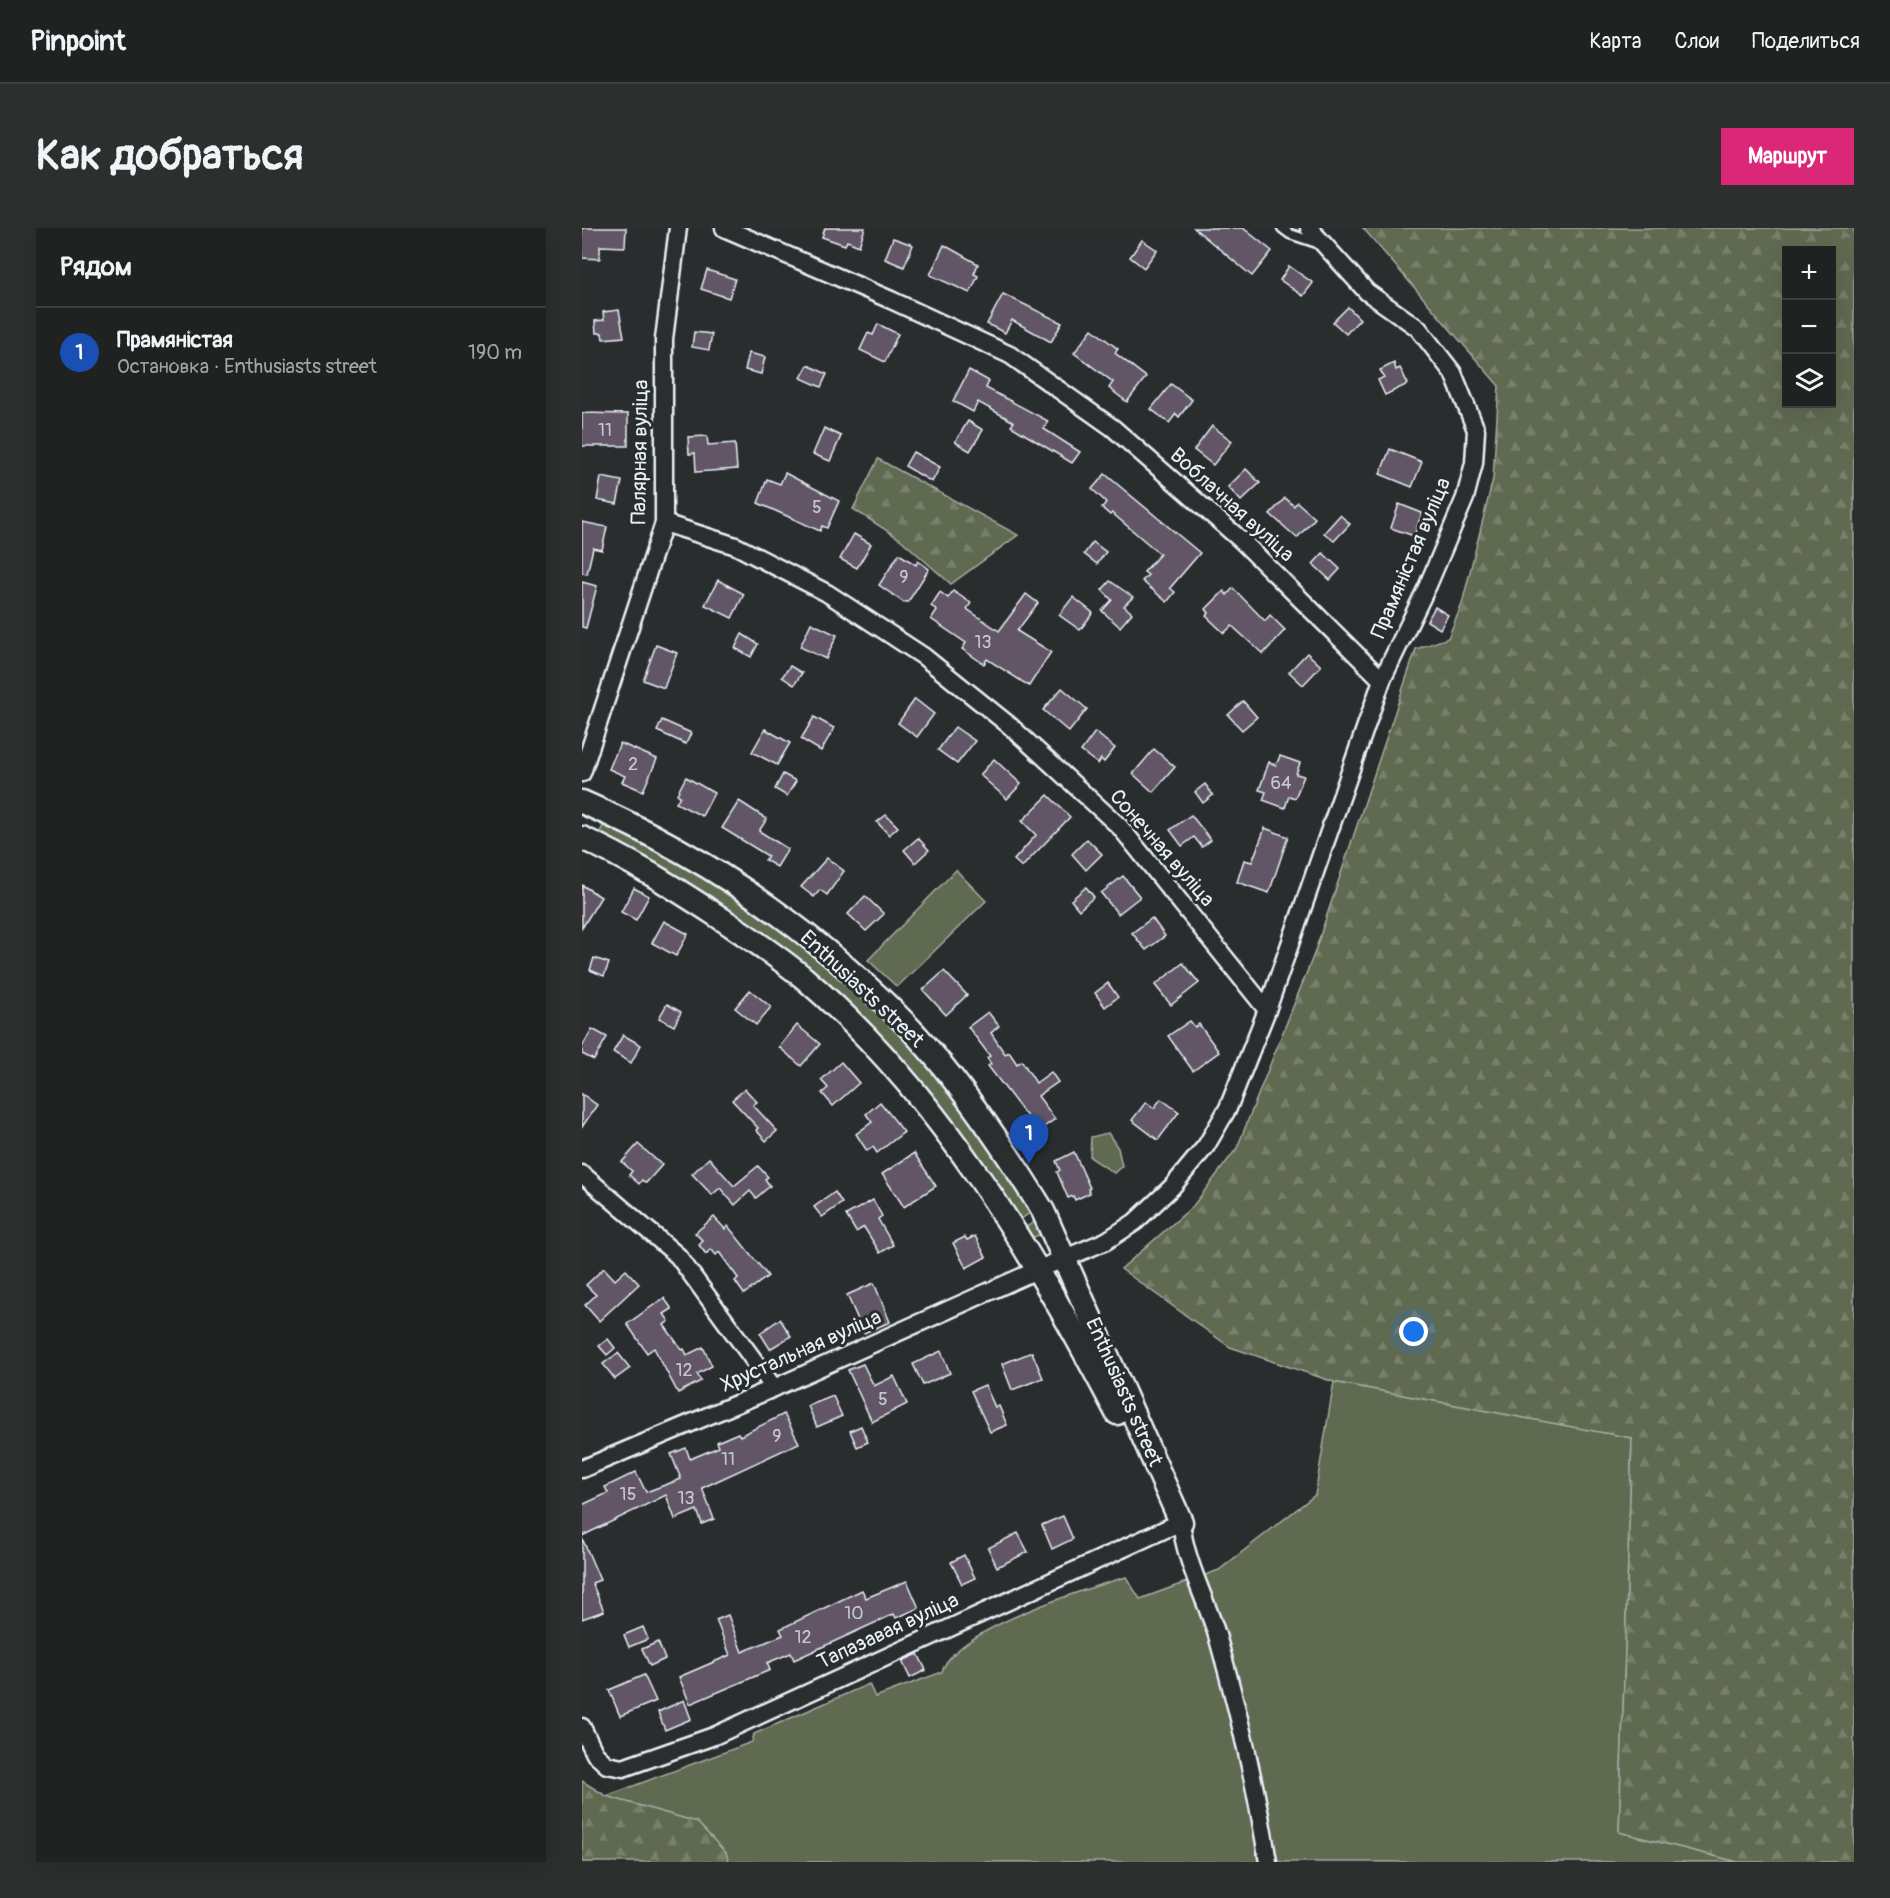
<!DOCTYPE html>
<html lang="ru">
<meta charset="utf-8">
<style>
body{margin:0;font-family:Pangolin,sans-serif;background:#2d2f2f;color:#f1f3f6}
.controls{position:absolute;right:18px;top:18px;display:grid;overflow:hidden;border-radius:0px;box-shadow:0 6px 24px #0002}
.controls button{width:54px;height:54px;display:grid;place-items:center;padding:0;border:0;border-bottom:2px solid #3d3f40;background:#202222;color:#f1f3f6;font:30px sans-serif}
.you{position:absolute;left:832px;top:1104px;width:21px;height:21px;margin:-15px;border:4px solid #fff;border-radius:50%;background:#1a73e8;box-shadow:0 0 0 9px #1a73e833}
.badge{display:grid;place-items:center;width:39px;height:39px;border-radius:50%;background:#db2777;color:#fff;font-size:20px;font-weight:700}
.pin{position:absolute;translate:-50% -50px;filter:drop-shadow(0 2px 3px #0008)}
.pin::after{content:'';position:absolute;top:32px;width:21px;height:18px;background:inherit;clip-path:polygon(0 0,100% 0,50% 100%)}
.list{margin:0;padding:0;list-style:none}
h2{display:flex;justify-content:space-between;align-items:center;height:78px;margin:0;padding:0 24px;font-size:26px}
h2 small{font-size:20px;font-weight:400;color:#a2a4a5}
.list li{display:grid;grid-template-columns:39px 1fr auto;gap:18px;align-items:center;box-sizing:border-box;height:90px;padding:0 24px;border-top:2px solid #3d3f40}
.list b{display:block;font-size:22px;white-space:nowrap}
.list p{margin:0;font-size:20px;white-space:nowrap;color:#a2a4a5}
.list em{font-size:20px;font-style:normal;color:#a2a4a5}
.icon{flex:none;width:33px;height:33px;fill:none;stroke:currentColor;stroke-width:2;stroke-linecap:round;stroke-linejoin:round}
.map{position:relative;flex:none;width:1272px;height:1634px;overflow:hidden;border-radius:0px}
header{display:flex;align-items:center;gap:36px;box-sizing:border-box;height:84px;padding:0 30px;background:#202222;border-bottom:2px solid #3d3f40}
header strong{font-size:28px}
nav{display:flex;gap:33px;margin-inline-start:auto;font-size:21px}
.intro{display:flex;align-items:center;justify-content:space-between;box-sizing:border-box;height:144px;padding:0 36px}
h1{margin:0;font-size:42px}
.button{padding:15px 27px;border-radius:0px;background:#db2777;color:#fff;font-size:21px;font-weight:700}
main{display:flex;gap:36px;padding:0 36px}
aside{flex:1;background:#202222;border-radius:0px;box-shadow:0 6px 24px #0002}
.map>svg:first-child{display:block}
.green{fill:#606a51;stroke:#a4aea4;stroke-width:1.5}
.forest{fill:url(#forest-firs);stroke:#a4aea4;stroke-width:1.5;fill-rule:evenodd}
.building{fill:#625766;stroke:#e8f1f8;stroke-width:1.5}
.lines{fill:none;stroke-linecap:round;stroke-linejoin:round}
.lane-casing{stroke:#e8f1f8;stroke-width:13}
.street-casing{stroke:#e8f1f8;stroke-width:21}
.secondary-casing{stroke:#e8f1f8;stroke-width:27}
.lane{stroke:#2a2d2e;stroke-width:8}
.street{stroke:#2a2d2e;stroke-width:16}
.secondary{stroke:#2a2d2e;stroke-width:22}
.labels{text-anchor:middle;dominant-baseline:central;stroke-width:6;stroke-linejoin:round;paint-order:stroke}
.number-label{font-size:18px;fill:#c6cad4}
.street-label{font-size:21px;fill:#e8f1f8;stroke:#2a2d2e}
</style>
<header>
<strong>Pinpoint</strong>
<nav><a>Карта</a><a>Слои</a><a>Поделиться</a></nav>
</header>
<div class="intro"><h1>Как добраться</h1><a class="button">Маршрут</a></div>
<main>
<aside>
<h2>Рядом<small></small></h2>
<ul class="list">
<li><span class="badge" style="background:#1a4fb4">1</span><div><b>Прамяністая</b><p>Остановка · Enthusiasts street</p></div><em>190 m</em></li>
</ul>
</aside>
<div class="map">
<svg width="1272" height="1634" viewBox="0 0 1272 1634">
<defs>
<pattern id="forest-firs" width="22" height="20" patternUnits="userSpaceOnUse" patternTransform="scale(1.5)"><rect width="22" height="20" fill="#606a51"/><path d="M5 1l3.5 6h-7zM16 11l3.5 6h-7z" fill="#77806b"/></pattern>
</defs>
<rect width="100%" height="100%" fill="#2a2d2e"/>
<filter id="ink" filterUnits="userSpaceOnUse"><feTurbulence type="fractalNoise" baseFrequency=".0167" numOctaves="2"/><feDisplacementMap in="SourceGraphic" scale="12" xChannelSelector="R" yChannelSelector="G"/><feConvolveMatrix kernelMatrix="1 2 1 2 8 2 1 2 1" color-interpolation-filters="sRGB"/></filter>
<g filter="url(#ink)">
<!-- green -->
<g class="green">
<path d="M24 592 88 622 232 723 308 790 369 862 451 983 436 993 357 879 296 804 222 736 129 668 16 608Z"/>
<path d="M374 642 404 673 315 759 286 732Z"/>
<path d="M526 905 536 920 540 938 532 945 508 929 509 909Z"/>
<path d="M455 992 459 1006 450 1010 440 1002Z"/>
<path d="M752 1154 1050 1210 1037 1604 1156 1634H147L144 1625 24 1568 170 1514 172 1506 287 1456 293 1469 360 1444C371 1402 503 1361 544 1349L558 1371 637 1342 733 1267Z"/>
</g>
<!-- forest -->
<g class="forest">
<path d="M781 0H1272V1634H1156L1037 1604 1050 1210 752 1154 648 1119 539 1041 611 978 655 920 732 726 834 421 866 410 880 376 911 251 917 158ZM1204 22H1250V176H1204Z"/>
<path d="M296 231 436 307 369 356 318 311 271 281Z"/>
<path d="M0 1553 24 1568 115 1594 144 1625 147 1634H0Z"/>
</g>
<!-- building -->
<g class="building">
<path d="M0 0H44L43 19 18 18V31L0 30Z"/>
<path d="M243 0H283L277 18 265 13 263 17 240 9Z"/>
<path d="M612 0H661L690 23 670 48Z"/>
<path d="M311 10 331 17 322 39 303 31Z"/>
<path d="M560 12 575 22 562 40 548 29Z"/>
<path d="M362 17 396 36 392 46 396 48 388 65 348 47Z"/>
<path d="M707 38 731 55 721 68 698 52Z"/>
<path d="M125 42 153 51 147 70 119 61Z"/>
<path d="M421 66 480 95 469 114 430 92 423 105 405 96Z"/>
<path d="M766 79 778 91 764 106 751 94Z"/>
<path d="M37 82 42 109 21 111 20 105H14L13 93 22 92 21 84Z"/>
<path d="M296 96 316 106 303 134 278 122 286 105 291 107Z"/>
<path d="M510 101 536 121 533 125 564 149 545 174 527 160 531 154 492 125Z"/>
<path d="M112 104 130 106 127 122 110 119Z"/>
<path d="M167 125 183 129 179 146 163 142Z"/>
<path d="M812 135 814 142 818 140 826 156 803 167 796 152 802 149 798 142Z"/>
<path d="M226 137 245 146 239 159 219 150Z"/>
<path d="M387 142 407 153 404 160 466 193 462 201 498 224 490 235 429 198 432 194 396 174 391 184 371 173Z"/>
<path d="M589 156 610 172 597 189 594 186 587 195 569 181Z"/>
<path d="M0 185 46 186V218H0Z"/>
<path d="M386 193 401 202 388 223 373 214Z"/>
<path d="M630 198 650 213 631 237 612 222Z"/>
<path d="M242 200 259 208 248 233 231 226Z"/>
<path d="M125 208 126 217 153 215 155 241 114 244 113 225 107 226 106 209Z"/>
<path d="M808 221 840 234 830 259 798 246Z"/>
<path d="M331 224 358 239 350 254 323 238Z"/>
<path d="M664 241 678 255 659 273 646 259Z"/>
<path d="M203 245 257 273 245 300 240 298 238 303 176 275 185 251 198 256Z"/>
<path d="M523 246 618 325 588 360 593 364 585 374 560 353 566 347 562 344 578 326 530 285 528 287 520 280 524 274 510 261Z"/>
<path d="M19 249 40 253 35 276 15 272Z"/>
<path d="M703 270 712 278 715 274 733 290 715 310 688 286Z"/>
<path d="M817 276 840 285 832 308 809 300Z"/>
<path d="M758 287 768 296 752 313 742 305Z"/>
<path d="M0 294 25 299 20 322 11 320 5 346 0 345Z"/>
<path d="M272 306 289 316 275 340 258 331Z"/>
<path d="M511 314 524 324 515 336 502 326Z"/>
<path d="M741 325 758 341 748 352 731 336Z"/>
<path d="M317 326 334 337 336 333 347 341 326 374H321L297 357Z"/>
<path d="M136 352 162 366 150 390 123 377Z"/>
<path d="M528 353 551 369 542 378 550 385 538 399 520 383 530 372 520 362Z"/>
<path d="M0 354 15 358 4 400 0 399Z"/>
<path d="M651 360 683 393 688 387 703 402 681 426 650 398 642 405 624 388 627 385 624 381 642 363 645 367Z"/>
<path d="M371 363 389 375 385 381 417 403 444 366 456 375 435 403 469 424 447 458 405 431 402 436 380 421 384 415 349 391 355 382 349 378 358 364 366 370Z"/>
<path d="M491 369 511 385 498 402 477 387Z"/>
<path d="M853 379 866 387 858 401 845 393Z"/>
<path d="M229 395 255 407 244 431 218 419Z"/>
<path d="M160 406 176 416 169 429 153 420Z"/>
<path d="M74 417 95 425 82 460 61 452Z"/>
<path d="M725 425 739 438 721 457 707 444Z"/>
<path d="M208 438 220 445 212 457 200 449Z"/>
<path d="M480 460 505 481 487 504 461 482Z"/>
<path d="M333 471 352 486 335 509 316 495Z"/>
<path d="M661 473 675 489 660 502 646 487Z"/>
<path d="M232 489 252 500 239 523 219 511Z"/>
<path d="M80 492 109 505 104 516 75 503Z"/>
<path d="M373 499 393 513 375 536 356 522Z"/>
<path d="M183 501 208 515 195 537 170 524Z"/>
<path d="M513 504 533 520 522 534 519 531 516 536 499 523Z"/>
<path d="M38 515 75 531 61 563 40 554 43 548 27 541Z"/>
<path d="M572 521 593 539 571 564 551 546Z"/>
<path d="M698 528 718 535 714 546 722 548 713 570 707 568 703 580 681 572 684 564 677 562 687 534 694 537Z"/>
<path d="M412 531 439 556 425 571 398 547Z"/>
<path d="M201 546 214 553 205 568 193 561Z"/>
<path d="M104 549 132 565 120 588 94 575 98 568 95 566Z"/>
<path d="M623 556 631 567 621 575 613 564Z"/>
<path d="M466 567 488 589 440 639 432 632 454 607 440 593Z"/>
<path d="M157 573 185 591 177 603 206 621 195 639 183 632 186 628 140 600Z"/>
<path d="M304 587 316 599 307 607 295 594Z"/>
<path d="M609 587 629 612 620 619 612 609 600 618 588 602Z"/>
<path d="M683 600 706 609 687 665 655 654 662 632 670 634Z"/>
<path d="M336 610 347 622 333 635 322 622Z"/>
<path d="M505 611 520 626 504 642 490 626Z"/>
<path d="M245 630 262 643 245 667 238 662 232 669 219 659Z"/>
<path d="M541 648 558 669 536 686 519 665Z"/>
<path d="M0 657 19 669 0 700Z"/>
<path d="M504 659 512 669 497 682 489 672Z"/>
<path d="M52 660 67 668 54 692 39 684Z"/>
<path d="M283 668 302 686 284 703 266 686Z"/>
<path d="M570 690 583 708 564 722 550 705Z"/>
<path d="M82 693 106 706 94 728 70 715Z"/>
<path d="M12 730 27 735 22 748 8 742Z"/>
<path d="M601 735 617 755 589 777 573 757Z"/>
<path d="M362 743 385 767 364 787 341 762Z"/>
<path d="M526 755 536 769 523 779 513 765Z"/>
<path d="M168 762 189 779 174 797 153 780Z"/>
<path d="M85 776 99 784 92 798 77 790Z"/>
<path d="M406 784 417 798 409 805 423 826 427 824 435 836 440 833 454 855 469 844 476 854 456 868 473 891 456 903 406 838 409 836 405 830 408 828 386 799Z"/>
<path d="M608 793 613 799 617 796 637 824 611 843 586 808Z"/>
<path d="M215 797 238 816 219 838 197 819Z"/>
<path d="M10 801 25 809 12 832 0 826V819Z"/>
<path d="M41 807 59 817 49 835 31 824Z"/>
<path d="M259 834 277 855 251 878 240 865 246 860 239 852Z"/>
<path d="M163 861 175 874 171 877 195 903 184 913 174 902 176 900 150 872Z"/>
<path d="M0 866 15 877 0 899Z"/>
<path d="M579 871 597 884 576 912 550 892 564 874 572 880Z"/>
<path d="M298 874 322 904 295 925 291 919 285 923 274 906 290 894 284 886Z"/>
<path d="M56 916 80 937 64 955 60 952 57 956 47 947 50 943 40 934Z"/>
<path d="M492 924 508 960 506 961 508 965 493 972 491 968 486 970 475 944 478 942 474 933Z"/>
<path d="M332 925 354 958 322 979 300 946Z"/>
<path d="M127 930 152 958 176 938 186 949 183 951 188 958 174 970 168 963 153 977 138 960 130 967 110 946Z"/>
<path d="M253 964 260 975 240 989 232 979Z"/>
<path d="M291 972 300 988 296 991 311 1017 298 1025 282 999 274 1004 264 987Z"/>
<path d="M132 989 143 1001 146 998 186 1048 162 1066 153 1053 156 1050 137 1024 134 1027 129 1021 124 1026 117 1017 121 1013 113 1005Z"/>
<path d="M393 1008 404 1029 384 1040 371 1015 383 1009 385 1012Z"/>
<path d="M22 1040 33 1052 44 1042 57 1056 17 1093 3 1077 14 1067 4 1057Z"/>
<path d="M292 1055 308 1094 282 1105 265 1067Z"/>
<path d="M82 1070 90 1081 82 1086 87 1093 82 1097 100 1122 102 1121 105 1127 121 1119 130 1138 115 1146 119 1153 96 1165 72 1120 65 1125 45 1096Z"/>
<path d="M198 1091 209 1108 188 1121 178 1105Z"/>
<path d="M26 1111 33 1120 25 1127 17 1118Z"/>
<path d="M359 1123 368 1145 341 1157 331 1136Z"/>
<path d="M450 1124 461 1150 430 1162 420 1136Z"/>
<path d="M36 1125 48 1140 33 1151 21 1136Z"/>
<path d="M281 1136 292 1158 312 1148 325 1176 290 1194 266 1142Z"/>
<path d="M403 1157 413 1179 417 1178 425 1197 408 1204 389 1163Z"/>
<path d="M251 1168 260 1188 235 1199 226 1178Z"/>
<path d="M202 1186 217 1215 120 1260 132 1291 120 1296 115 1282 93 1291 84 1267 0 1308V1277L26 1265 23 1259 54 1244 64 1264 99 1251 89 1226 104 1220 108 1231 137 1219 135 1214 156 1205 158 1208Z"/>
<path d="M279 1198 286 1214 275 1219 268 1203Z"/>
<path d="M481 1288 491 1311 470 1321 460 1297Z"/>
<path d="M436 1305 446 1324 415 1339 406 1320Z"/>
<path d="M0 1310 18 1352 10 1355 22 1383 0 1391Z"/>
<path d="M382 1327 393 1350 380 1356 369 1334Z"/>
<path d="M325 1353 337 1380 314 1390 312 1386 212 1432 209 1425 185 1435 188 1442 108 1476 97 1449 148 1427 134 1392 146 1387 160 1424 201 1407 198 1401 280 1362 284 1370Z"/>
<path d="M61 1399 66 1411 47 1419 42 1407Z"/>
<path d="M76 1414 83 1431 68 1438 60 1421Z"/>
<path d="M336 1426 344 1442 328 1450 320 1433Z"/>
<path d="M62 1447 74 1473 38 1488 27 1462Z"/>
<path d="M102 1472 109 1491 83 1502 76 1484Z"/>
</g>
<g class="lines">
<!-- lane casing -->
<g class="lane-casing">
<path id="lane" d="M700 0 708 6 738 16"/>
</g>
<!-- street casing -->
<g class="street-casing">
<g id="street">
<path d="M142 0 309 72 428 127 531 200 659 312 800 452"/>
<path d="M82 295 154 318 245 365 341 428 427 497 538 599 685 782"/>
<path d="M0 545 82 295V111L96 0"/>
<path d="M0 946 96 1028 192 1160"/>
<path d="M0 1241 192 1160 455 1042 524 1013 553 994 590 959 624 918 646 880 685 782 800 452 846 357 883 270 892 235 894 202 871 145 836 100 785 64 727 0"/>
<path d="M0 1499 13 1526 25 1537 41 1540 132 1508 599 1294C603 1333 623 1369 635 1407 656 1481 674 1558 686 1634"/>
</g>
</g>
<!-- secondary casing -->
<g class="secondary-casing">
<g id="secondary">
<path d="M0 574C118 625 223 696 314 786 369 840 421 918 461 983L599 1294"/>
<path d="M0 610C47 631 91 659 134 687 163 707 195 727 222 750 359 867 453 1028 535 1185"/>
</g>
</g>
<!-- lane -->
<use href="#lane" class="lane"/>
<!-- street -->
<use href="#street" class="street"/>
<!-- secondary -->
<use href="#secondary" class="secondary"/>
</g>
</g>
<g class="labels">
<!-- number labels -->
<g class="number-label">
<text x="23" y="202">11</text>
<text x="235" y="279">5</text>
<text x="322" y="349">9</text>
<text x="401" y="414">13</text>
<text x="51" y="536">2</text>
<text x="699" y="555">64</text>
<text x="102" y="1142">12</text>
<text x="301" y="1171">5</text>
<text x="195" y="1208">9</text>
<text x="146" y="1231">11</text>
<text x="46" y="1266">15</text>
<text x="104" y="1270">13</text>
<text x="272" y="1385">10</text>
<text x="221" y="1409">12</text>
</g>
<!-- street labels -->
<g class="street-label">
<text transform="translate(58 224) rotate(-89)">Палярная вуліца</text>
<text transform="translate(650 277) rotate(42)">Воблачная вуліца</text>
<text transform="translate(829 330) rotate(-67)">Прамяністая вуліца</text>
<text transform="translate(580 620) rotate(49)">Сонечная вуліца</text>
<text transform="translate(280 761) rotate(43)">Enthusiasts street</text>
<text transform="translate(219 1123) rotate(-24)">Хрустальная вуліца</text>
<text transform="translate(542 1164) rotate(66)">Enthusiasts street</text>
<text transform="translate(306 1403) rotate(-25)">Тапазавая вуліца</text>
</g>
</g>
</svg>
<div class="controls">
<button>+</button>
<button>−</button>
<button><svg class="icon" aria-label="layers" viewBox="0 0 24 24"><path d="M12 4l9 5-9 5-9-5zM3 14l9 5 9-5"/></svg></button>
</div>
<div class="you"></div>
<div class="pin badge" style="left:447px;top:936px;background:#1a4fb4">1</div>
</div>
</main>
